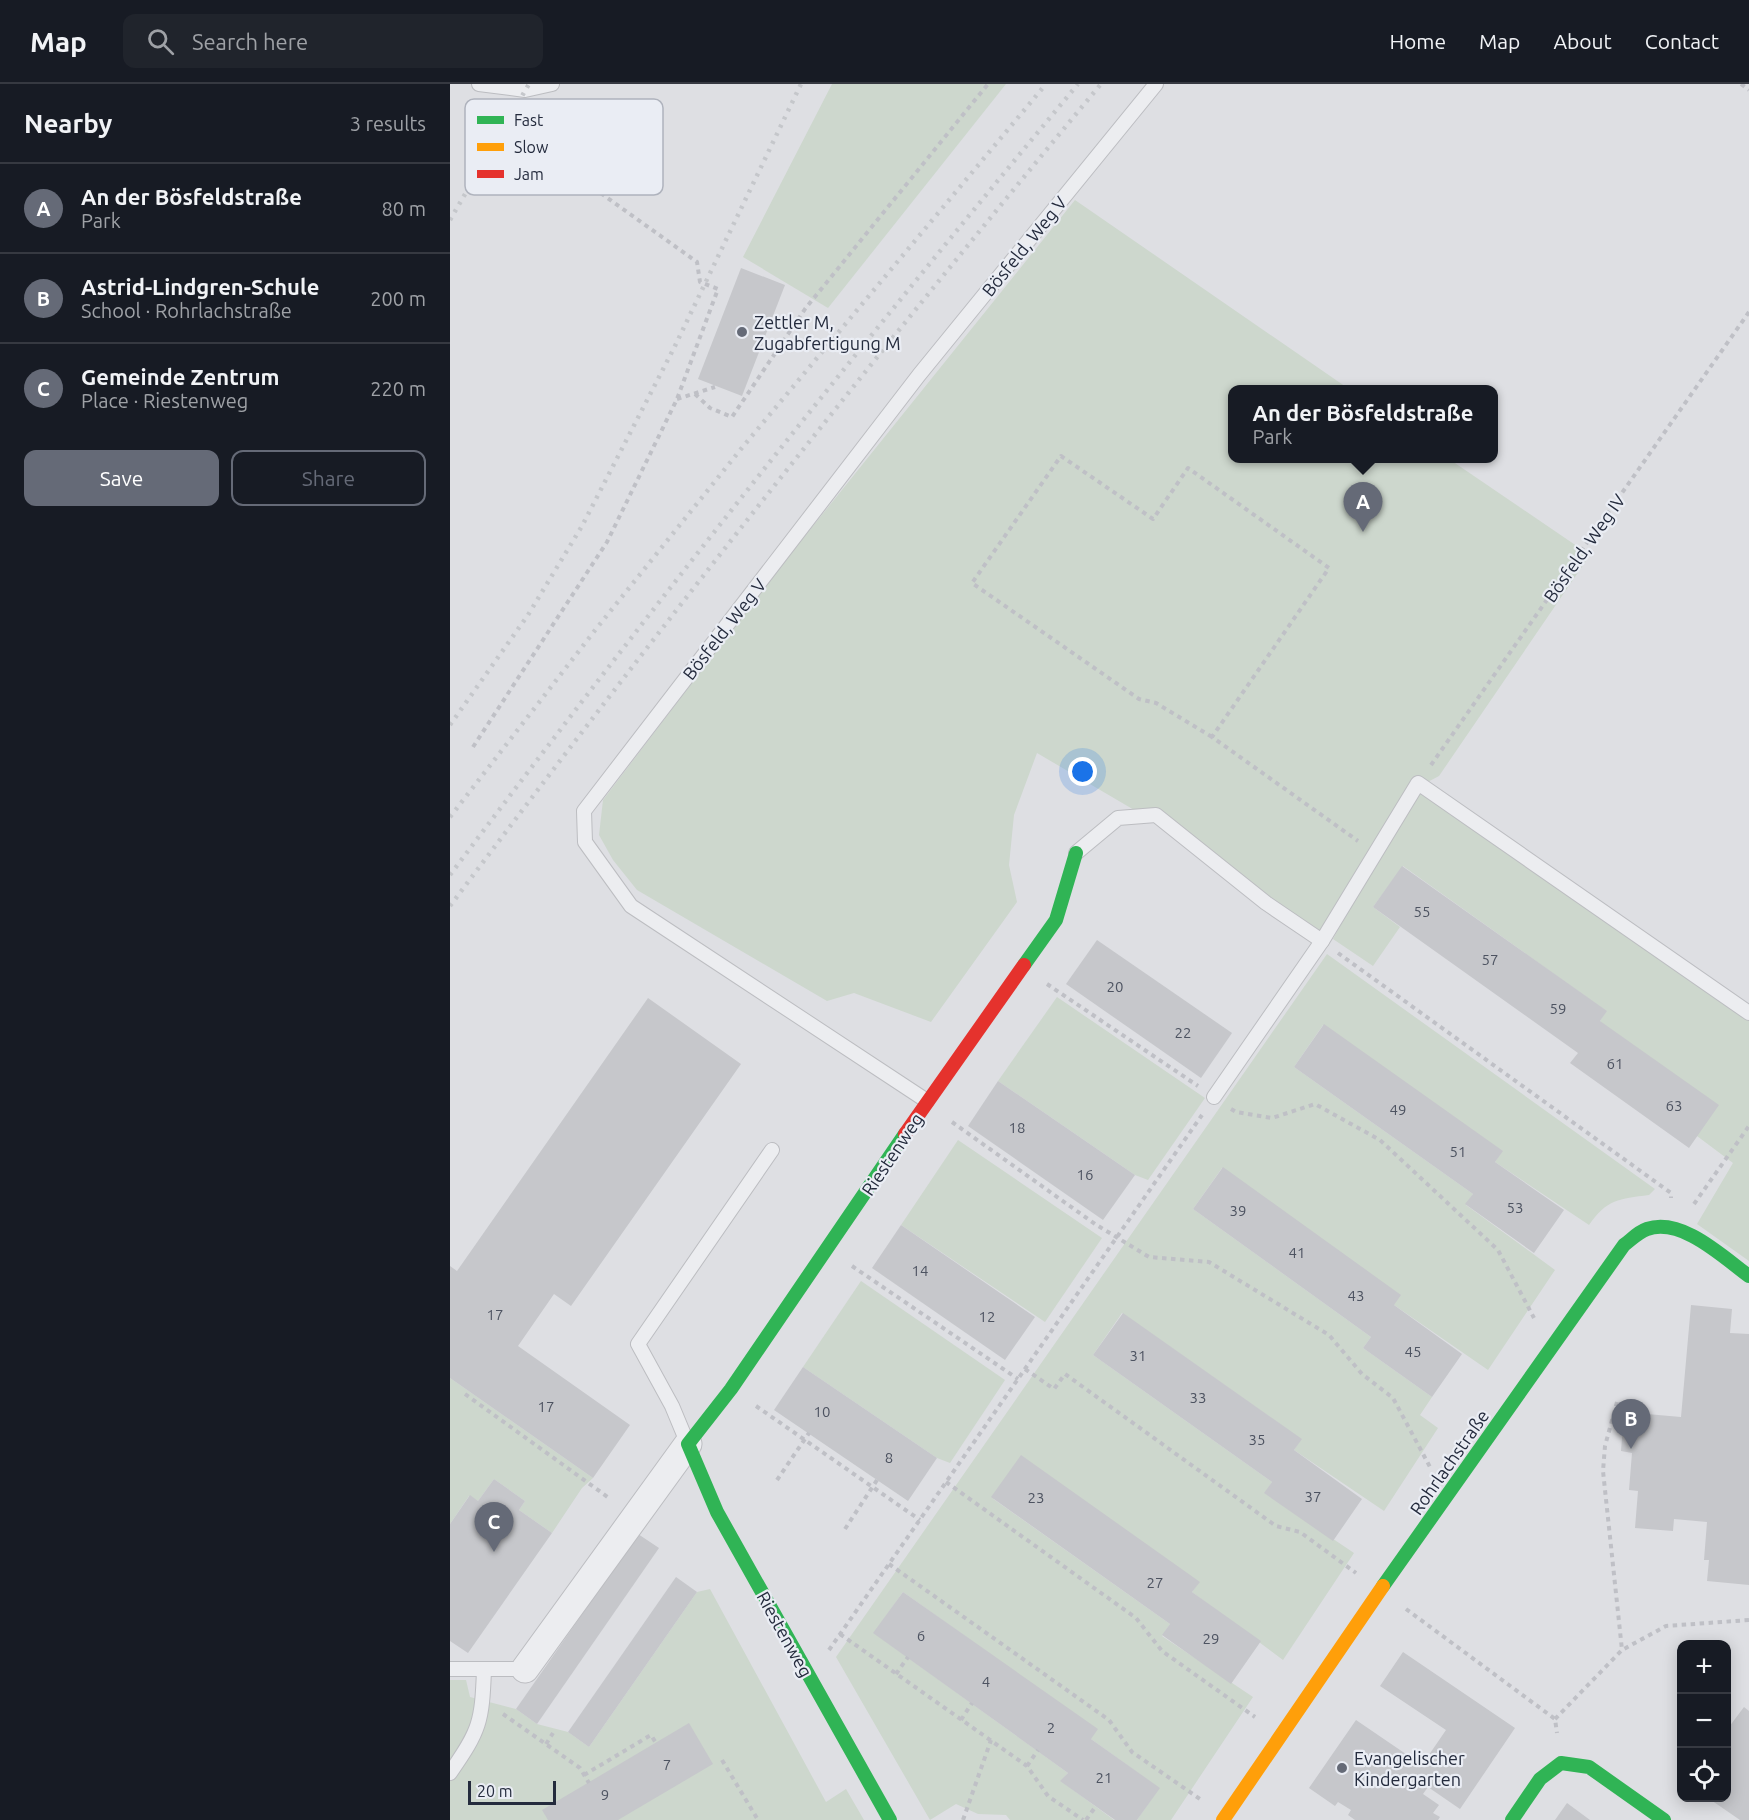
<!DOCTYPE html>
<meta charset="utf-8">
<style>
body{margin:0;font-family:Ubuntu,sans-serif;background:#20242c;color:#f1f3f6}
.controls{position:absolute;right:18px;bottom:18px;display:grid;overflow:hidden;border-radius:12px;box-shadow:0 3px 15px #0003}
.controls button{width:54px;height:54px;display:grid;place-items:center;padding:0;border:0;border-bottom:2px solid #363941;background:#171b24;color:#f1f3f6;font:30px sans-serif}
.scale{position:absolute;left:18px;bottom:15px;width:88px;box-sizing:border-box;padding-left:6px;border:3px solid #242b3d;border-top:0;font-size:16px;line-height:21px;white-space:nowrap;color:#242b3d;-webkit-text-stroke:4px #eaedf4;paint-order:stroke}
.you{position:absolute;left:633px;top:688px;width:21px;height:21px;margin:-15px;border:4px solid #fff;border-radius:50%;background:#1a73e8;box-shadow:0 0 0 9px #1a73e833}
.badge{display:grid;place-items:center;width:39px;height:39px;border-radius:50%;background:#656a77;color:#fff;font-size:20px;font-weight:700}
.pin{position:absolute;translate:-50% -50px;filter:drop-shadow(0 2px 3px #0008)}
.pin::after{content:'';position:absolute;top:32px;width:21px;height:18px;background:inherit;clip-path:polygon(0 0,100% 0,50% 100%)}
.popup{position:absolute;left:778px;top:301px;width:270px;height:78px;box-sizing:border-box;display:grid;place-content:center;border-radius:12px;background:#171b24;filter:drop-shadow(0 2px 4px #0005);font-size:20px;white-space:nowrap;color:#9ea1a6}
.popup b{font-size:22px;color:#f1f3f6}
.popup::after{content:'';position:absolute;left:50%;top:100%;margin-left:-12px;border:12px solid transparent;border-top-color:#171b24}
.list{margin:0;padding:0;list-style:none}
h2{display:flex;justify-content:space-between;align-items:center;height:78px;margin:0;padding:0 24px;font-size:26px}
h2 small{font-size:20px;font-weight:400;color:#9ea1a6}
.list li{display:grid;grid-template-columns:39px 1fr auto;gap:18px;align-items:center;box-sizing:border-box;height:90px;padding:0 24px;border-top:2px solid #363941}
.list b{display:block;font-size:22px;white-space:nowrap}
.list p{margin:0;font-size:20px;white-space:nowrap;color:#9ea1a6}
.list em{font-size:20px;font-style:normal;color:#9ea1a6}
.actions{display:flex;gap:12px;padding:18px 24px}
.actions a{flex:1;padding:14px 0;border:2px solid #656a77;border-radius:12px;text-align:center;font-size:21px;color:#656a77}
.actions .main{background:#656a77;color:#fff}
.icon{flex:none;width:33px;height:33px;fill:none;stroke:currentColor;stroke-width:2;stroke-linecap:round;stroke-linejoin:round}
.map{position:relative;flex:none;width:1299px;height:1736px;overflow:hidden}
header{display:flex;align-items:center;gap:36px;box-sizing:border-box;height:84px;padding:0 30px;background:#171b24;border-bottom:2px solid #363941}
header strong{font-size:28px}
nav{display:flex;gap:33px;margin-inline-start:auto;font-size:21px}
.search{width:420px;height:54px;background:#20242c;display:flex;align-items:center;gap:15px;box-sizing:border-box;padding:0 21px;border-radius:12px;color:#9ea1a6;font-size:22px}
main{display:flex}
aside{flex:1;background:#171b24}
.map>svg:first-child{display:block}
.green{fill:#cdd7cd}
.building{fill:#c6c7cb}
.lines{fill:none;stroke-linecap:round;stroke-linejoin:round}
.lane-casing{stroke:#bcbdc1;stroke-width:16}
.street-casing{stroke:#bcbdc1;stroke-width:29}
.path{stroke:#bfc0c6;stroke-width:4;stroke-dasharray:4.5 4.5;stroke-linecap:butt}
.lane{stroke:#ecedf0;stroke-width:14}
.street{stroke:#ecedf0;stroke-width:27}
.fast{stroke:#30b455;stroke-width:14}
.slow{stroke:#ff9f0a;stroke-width:14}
.jam{stroke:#e5322d;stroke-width:14}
.rail{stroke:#c5c7cb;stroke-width:4.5;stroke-dasharray:3 6;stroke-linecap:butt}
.poi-dot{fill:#656a77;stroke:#eaedf4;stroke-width:2}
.labels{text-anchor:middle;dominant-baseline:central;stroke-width:4.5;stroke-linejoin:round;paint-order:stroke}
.number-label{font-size:15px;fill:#4d5361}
.street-label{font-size:18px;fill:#242b3d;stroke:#eaedf4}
.poi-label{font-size:18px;fill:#242b3d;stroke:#eaedf4;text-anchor:start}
.key{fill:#eaedf4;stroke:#afb3bd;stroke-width:1.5}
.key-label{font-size:16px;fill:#242b3d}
</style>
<header>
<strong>Map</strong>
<div class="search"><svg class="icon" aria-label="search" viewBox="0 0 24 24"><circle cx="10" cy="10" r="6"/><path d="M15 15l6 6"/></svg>Search here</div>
<nav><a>Home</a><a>Map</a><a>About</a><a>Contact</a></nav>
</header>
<main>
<aside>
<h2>Nearby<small>3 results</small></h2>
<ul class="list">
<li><span class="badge">A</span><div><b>An der Bösfeldstraße</b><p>Park</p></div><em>80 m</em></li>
<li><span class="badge">B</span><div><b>Astrid-Lindgren-Schule</b><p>School · Rohrlachstraße</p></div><em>200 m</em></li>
<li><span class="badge">C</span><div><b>Gemeinde Zentrum</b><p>Place · Riestenweg</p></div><em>220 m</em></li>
</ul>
<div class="actions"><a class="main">Save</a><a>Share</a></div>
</aside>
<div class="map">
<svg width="1299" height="1736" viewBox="0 0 1299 1736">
<rect width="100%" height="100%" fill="#dedfe3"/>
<!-- green -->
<g class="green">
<path d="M382 0H556L378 224 293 173Z"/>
<path d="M625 116 899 305 782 306V374L999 375 1140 471 989 692 972 701 1299 936V1177L1247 1140 1283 1079 1247 1052 1150 937 1156 927 953 782 923 823 950 843 923 882 883 855 946 740 870 849 703 737 587 669 564 731 559 781 567 818 481 938 404 909 377 917 187 806 163 776 149 751 153 716 330 483Z"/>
<path d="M877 870 1205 1105 1199 1111C1169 1115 1157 1115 1139 1141L1045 1078 1052 1067 873 941 844 983 1023 1110 1016 1121 1105 1186 1038 1286 944 1221 772 1084 743 1125 921 1253 913 1264 982 1313 970 1331 988 1344 934 1427 844 1366 851 1355 672 1229 643 1271 822 1398 815 1409 904 1469 833 1576 742 1508 749 1498 542 1414 720 1540 712 1552 803 1613 721 1736H687L709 1704 641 1655 582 1600 453 1508 424 1549 618 1689 611 1697 664 1736H560L556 1731 528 1730 506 1720 480 1736 386 1573Z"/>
<path d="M607 913 755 1014 698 1096 685 1091 548 997Z"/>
<path d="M508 1056 652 1154 595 1238 451 1141Z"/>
<path d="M411 1197 555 1296 500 1379 487 1374 353 1283Z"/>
<path d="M0 1294 143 1394 132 1404 102 1449 69 1426 75 1417 44 1395 28 1417 19 1412 0 1440Z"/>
<path d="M260 1505 376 1718 396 1705 414 1736H0V1596H16L20 1613 66 1625 87 1640 118 1648 139 1663 247 1508Z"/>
</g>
<!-- building -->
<g class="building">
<path d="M291 184 335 201 292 312 248 295Z"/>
<path d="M952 782 1157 927 1150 937 1269 1021 1239 1064 1120 979 1128 969 923 823Z"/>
<path d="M647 856 782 949 751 994 616 900Z"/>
<path d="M198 914 291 980 121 1222 104 1210 68 1262 180 1341 143 1394 0 1294V1182L7 1187Z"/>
<path d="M874 940 1053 1067 1045 1078 1114 1126 1084 1169 1015 1120 1023 1110 844 983Z"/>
<path d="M548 997 685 1091 653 1136 518 1042Z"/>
<path d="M773 1083 951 1211 944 1221 1012 1270 982 1313 913 1264 921 1253 743 1125Z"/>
<path d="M451 1141 585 1233 555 1276 422 1184Z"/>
<path d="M1241 1221 1282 1225 1280 1249 1299 1250V1501L1257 1497 1259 1476H1254L1257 1438 1224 1435 1223 1447 1185 1444 1188 1407 1179 1406 1182 1369 1171 1367 1174 1328 1231 1333Z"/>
<path d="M673 1229 852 1355 844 1366 912 1415 883 1457 814 1409 822 1398 643 1271Z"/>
<path d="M353 1283 487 1374 458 1417 324 1326Z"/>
<path d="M571 1371 750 1498 742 1508 811 1557 781 1600 712 1551 720 1540 541 1413Z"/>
<path d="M44 1395 75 1417 69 1426 102 1449 18 1569 0 1557V1440L20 1411 28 1417Z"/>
<path d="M188 1450 209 1464 87 1640 66 1625Z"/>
<path d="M226 1493 247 1508 139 1663 118 1648Z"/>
<path d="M453 1508 648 1645 641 1655 710 1704 687 1736H665L610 1697 618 1689 423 1549Z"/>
<path d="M953 1568 1065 1644 1010 1725 978 1703 973 1710 989 1721 983 1729 990 1733 988 1736H905L898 1731 901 1726 888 1718 885 1722 859 1704 906 1636 972 1681 996 1646 930 1602Z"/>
<path d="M1294 1623 1299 1627V1736H1290L1258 1714H1276V1647Z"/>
<path d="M239 1639 263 1680 168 1736H98L92 1726Z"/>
<path d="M1117 1719 1140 1736H1105Z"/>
</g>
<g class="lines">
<!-- lane casing -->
<g class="lane-casing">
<g id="lane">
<path d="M29 0 75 6 102 0"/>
<path d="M626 769 668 734 706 731 816 819 872 857 968 699 1299 929"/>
<path d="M764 1013 872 857"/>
<path d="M477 1017 181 822 135 758 134 727 469 291 706 0"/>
<path d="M237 1358 222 1322 188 1260 322 1066"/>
<path d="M0 1585H75"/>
<path d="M0 1689C30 1646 32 1638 34 1586"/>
</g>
</g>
<!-- street casing -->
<g class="street-casing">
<path id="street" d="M75 1585 238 1360"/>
</g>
<!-- path -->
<g class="path">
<path d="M1291 0 1299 6"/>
<path d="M245 310 260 324 282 333 355 225 538 0"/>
<path d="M227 315 265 303"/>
<path d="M762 653 706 619 689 615 522 499 611 372 703 435 738 384 879 484 762 653 908 757"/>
<path d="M23 663 157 458 227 315 268 205 250 198 247 178 103 75C90 60 90 41 95 22"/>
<path d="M981 681 1299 228"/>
<path d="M888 869 1221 1109V1114"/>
<path d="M597 900 748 1002"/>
<path d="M781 1025 786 1028 822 1034 865 1020 930 1056 1048 1166 1084 1234"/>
<path d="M502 1038 645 1140 699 1173 759 1178 879 1251 912 1290 943 1314 980 1383"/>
<path d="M1244 1120 1299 1042"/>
<path d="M402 1182 568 1295"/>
<path d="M575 1285 604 1305 615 1290 826 1442 850 1448 906 1489"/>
<path d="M15 1310 159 1414"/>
<path d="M1167 1318 1155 1362 1153 1387 1172 1566"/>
<path d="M306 1322 470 1436"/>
<path d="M327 1396 359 1349"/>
<path d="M496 1398 686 1534 712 1567 805 1633"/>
<path d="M395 1445 427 1396"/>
<path d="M439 1480 659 1636 682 1668 750 1715"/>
<path d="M956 1525 1105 1635 1107 1649"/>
<path d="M390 1550 577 1682 598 1712 633 1736"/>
<path d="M379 1566 752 1031"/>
<path d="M446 1590 458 1573"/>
<path d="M53 1630 130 1684 139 1699"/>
<path d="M1105 1635 1172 1566 1216 1542 1299 1536"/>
<path d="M511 1636 522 1619"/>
<path d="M96 1660 103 1649"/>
<path d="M272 1676 308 1736"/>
<path d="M577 1682 588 1666"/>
<path d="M134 1691 201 1651 206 1659"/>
<path d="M513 1736 541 1656"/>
<path d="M636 1736 646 1722"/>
</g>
<!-- lane -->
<use href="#lane" class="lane"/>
<!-- street -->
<use href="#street" class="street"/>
<!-- fast -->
<g class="fast">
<path d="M574 881 606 836 626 769"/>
<path d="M933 1502 1174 1161C1181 1156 1188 1148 1197 1145 1232 1133 1273 1173 1299 1192"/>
<path d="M440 1736 267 1428 238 1360 281 1305 455 1050"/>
<path d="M1062 1736 1090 1695 1111 1679 1139 1683 1214 1736"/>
</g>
<!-- slow -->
<path class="slow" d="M773 1736 933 1502"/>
<!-- jam -->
<path class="jam" d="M455 1050 574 881"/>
<!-- rail -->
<g class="rail">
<path d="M0 136 79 0"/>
<path d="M0 641 78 531 132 442 224 264 351 0"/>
<path d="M0 733 146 545 291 365 596 0"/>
<path d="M0 791C202 522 412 259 628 0"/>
<path d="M0 822C210 542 427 269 651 0"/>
</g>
</g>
<!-- markers -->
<g class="poi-dot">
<circle cx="292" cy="248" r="6"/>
<circle cx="892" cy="1684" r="6"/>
</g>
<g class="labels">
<!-- number labels -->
<g class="number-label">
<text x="972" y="827">55</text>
<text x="1040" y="875">57</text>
<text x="665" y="902">20</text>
<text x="1108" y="924">59</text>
<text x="733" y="948">22</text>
<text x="1165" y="979">61</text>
<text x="1224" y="1021">63</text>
<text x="948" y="1025">49</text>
<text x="567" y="1043">18</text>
<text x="1008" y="1067">51</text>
<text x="635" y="1090">16</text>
<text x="1065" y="1123">53</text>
<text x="788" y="1126">39</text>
<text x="847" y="1168">41</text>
<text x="470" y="1186">14</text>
<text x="906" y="1211">43</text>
<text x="45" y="1230">17</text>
<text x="537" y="1232">12</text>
<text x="963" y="1267">45</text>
<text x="688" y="1271">31</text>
<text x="748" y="1313">33</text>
<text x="96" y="1322">17</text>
<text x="372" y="1327">10</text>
<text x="807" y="1355">35</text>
<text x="439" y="1373">8</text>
<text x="863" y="1412">37</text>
<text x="586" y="1413">23</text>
<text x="705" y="1498">27</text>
<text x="471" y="1551">6</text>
<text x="761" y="1554">29</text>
<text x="536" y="1597">4</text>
<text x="601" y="1643">2</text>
<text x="217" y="1680">7</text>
<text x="654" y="1693">21</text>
<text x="155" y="1710">9</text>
</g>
<!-- street labels -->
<g class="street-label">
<text transform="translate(574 162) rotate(-51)">Bösfeld, Weg V</text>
<text transform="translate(1134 464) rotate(-55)">Bösfeld, Weg IV</text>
<text transform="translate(274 545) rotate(-52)">Bösfeld, Weg V</text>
<text transform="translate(442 1070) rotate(-56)">Riestenweg</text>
<text transform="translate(999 1378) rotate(-55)">Rohrlachstraße</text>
<text transform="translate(335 1550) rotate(61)">Riestenweg</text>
</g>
<!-- poi labels -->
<g class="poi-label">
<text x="304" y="238">Zettler M,<tspan x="304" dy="21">Zugabfertigung M</tspan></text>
<text x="904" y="1674">Evangelischer<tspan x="904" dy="21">Kindergarten</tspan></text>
</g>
</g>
<!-- legend -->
<rect x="15" y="15" width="198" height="96" rx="9" class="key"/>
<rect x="27" y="32" width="27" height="8" fill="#30b455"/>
<rect x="27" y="59" width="27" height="8" fill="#ff9f0a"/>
<rect x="27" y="86" width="27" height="8" fill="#e5322d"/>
<g class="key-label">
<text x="64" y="42">Fast</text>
<text x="64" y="69">Slow</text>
<text x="64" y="96">Jam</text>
</g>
</svg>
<div class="controls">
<button>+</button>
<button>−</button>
<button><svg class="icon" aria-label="locate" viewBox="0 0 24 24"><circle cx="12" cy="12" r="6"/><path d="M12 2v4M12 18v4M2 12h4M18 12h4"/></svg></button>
</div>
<div class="scale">20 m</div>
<div class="you"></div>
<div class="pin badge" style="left:913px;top:448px">A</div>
<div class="popup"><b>An der Bösfeldstraße</b>Park</div>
<div class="pin badge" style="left:1181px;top:1365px">B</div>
<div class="pin badge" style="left:44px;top:1468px">C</div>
</div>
</main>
